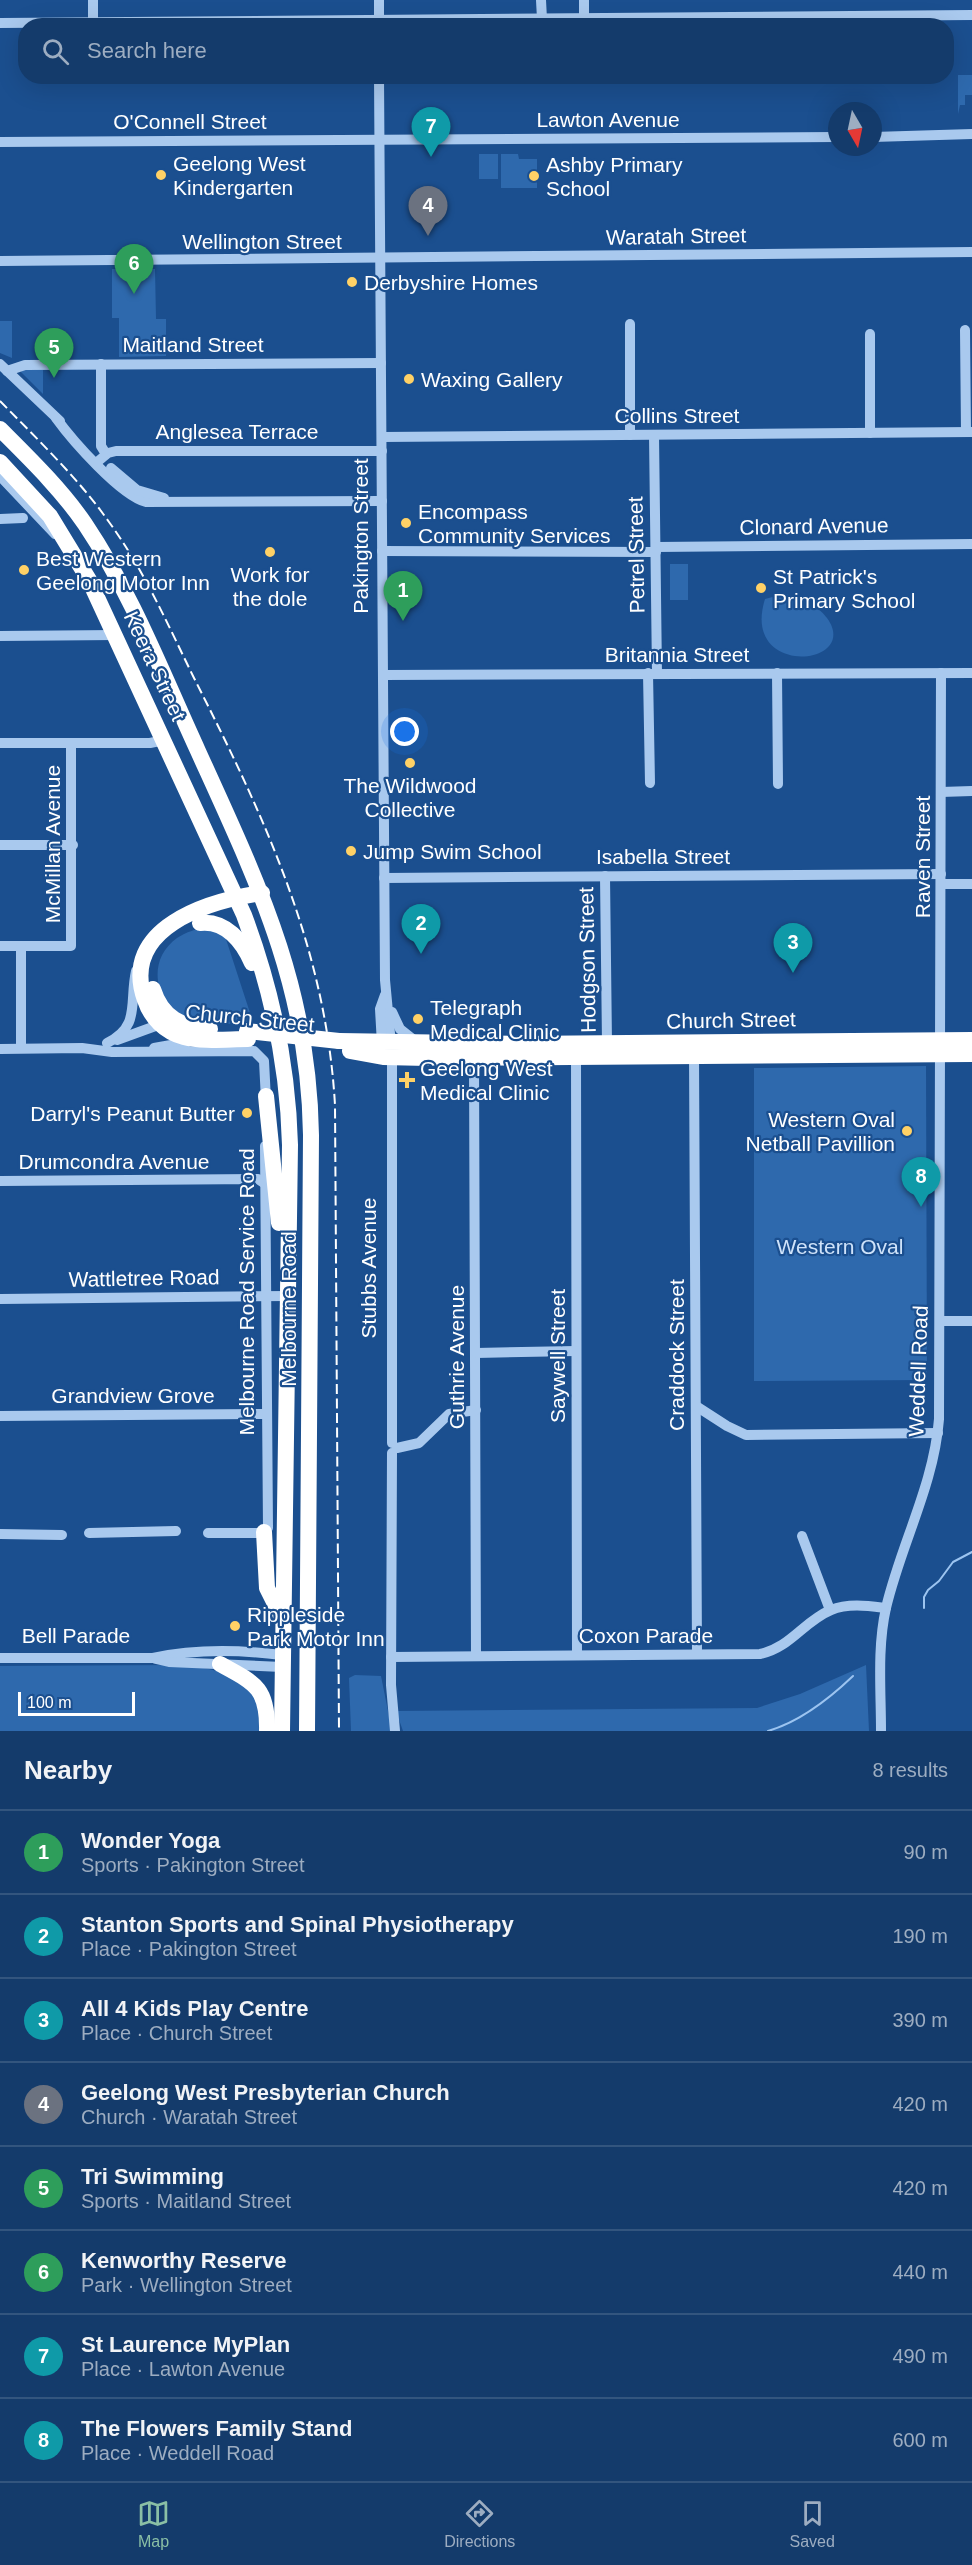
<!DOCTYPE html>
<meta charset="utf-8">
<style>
body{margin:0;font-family:Arial,sans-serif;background:#214673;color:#f1f3f6}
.compass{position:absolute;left:828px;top:102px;width:54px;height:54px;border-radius:50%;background:#143b6b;box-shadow:0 6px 24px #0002;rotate:171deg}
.scale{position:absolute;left:18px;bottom:15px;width:117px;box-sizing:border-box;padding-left:6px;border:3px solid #fff;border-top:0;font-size:16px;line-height:21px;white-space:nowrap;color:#fff;-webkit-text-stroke:4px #1b4f8f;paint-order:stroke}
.you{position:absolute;left:405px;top:732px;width:21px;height:21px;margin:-15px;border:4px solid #fff;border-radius:50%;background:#1a73e8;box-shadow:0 0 0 9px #1a73e833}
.badge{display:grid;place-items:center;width:39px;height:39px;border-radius:50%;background:#8abfa5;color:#fff;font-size:20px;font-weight:700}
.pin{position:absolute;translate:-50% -50px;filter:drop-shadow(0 2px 3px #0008)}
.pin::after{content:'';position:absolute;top:32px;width:21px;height:18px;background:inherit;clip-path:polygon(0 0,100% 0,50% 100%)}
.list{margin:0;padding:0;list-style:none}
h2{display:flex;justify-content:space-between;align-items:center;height:78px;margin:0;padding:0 24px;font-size:26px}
h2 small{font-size:20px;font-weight:400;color:#9dadc1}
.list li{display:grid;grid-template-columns:39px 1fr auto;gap:18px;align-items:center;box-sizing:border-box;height:84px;padding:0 24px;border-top:2px solid #33557e}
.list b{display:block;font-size:22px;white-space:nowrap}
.list p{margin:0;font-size:20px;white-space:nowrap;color:#9dadc1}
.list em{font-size:20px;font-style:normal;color:#9dadc1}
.icon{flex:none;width:33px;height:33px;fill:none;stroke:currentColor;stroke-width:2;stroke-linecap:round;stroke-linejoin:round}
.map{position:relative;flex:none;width:972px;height:1731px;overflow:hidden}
.search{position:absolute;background:#143b6b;box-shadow:0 6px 24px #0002;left:18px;right:18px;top:18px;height:66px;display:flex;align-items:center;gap:15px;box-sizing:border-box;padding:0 21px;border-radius:24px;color:#9dadc1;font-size:22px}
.sheet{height:750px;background:#143b6b}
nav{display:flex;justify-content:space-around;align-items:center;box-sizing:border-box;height:84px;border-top:2px solid #33557e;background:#143b6b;font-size:16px;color:#9dadc1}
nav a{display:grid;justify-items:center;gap:3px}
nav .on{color:#8abfa5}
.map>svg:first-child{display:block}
.green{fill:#2e69ad}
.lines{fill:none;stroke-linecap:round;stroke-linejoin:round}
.stream{stroke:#9cc4f0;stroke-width:2}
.minor{stroke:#a9c9ee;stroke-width:10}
.highway{stroke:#fff;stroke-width:16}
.rail{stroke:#fff;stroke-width:2;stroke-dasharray:10 4.5;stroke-linecap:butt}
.highway-bridge{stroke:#fff;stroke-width:16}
.poi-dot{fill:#ffd166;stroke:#1b4f8f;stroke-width:2}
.labels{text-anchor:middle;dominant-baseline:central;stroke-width:4.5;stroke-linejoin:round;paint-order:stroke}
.street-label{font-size:21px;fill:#fff;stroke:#1b4f8f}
.poi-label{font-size:21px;fill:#fff;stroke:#1b4f8f;text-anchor:start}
.park-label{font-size:21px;fill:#cfe3fa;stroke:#1b4f8f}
</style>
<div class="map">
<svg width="972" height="1731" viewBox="0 0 972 1731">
<rect width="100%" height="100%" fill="#1b4f8f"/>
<!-- green -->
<g class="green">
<path d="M958 75H972V95H965V105H960L958 114Z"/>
<rect x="479" y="154" width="19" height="25"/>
<path d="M501 154H518L519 159H537V188H501Z"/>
<path d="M112 269H155L156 319H166V356L119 357V318H112Z"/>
<path d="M0 321H12V358L0 353Z"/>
<path d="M22 370H43V394L21 372Z"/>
<rect x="670" y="564" width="18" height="36"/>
<path d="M784 594C801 597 816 604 827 618 862 666 740 679 765 599Z"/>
<path d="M207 926 224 933 253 1022C234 1023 207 1028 189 1020 155 1006 145 961 177 938 186 932 197 929 207 926Z"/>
<path d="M926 1066 927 1380 754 1381V1068Z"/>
<path d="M181 1665C201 1667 239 1672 251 1690 259 1701 259 1718 259 1731H0V1666Z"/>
<path d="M866 1665 869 1731H403L396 1711 757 1708 800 1694Z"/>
<path d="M355 1675 381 1676 392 1731H351L349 1678Z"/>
</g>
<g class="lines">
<!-- stream -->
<g class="stream">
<path d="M924 1608V1597L928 1590 939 1581 953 1562 972 1552"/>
<path d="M768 1731C799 1722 830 1698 853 1676"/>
</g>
<!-- minor -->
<g class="minor">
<path d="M379 0V25"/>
<path d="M541 0 542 19"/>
<path d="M584 0V19"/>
<path d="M93 22V0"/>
<path d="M0 23 972 15"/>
<path d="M379 76 385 980 391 1044"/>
<path d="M873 137 972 134"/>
<path d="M0 142 837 137"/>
<path d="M0 261 972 252"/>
<path d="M965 330 966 432"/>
<path d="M0 364 60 421"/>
<path d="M101 364V446L106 454"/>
<path d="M7 371 25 365 381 363"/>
<path d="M56 418C72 440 120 495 146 502L382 501"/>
<path d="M870 433V334"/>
<path d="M630 435V324"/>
<path d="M654 435 657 674"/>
<path d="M382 437 972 432"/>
<path d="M96 463 108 453 116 451H382"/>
<path d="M111 468 137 490 164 498"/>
<path d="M0 476 55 534"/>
<path d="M0 519 23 518"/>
<path d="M656 547 972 544"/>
<path d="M382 551 656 552"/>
<path d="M0 636 116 635"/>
<path d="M648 673 650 783"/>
<path d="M777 673 778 784"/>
<path d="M383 675 972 673"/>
<path d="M0 743H150L165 740"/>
<path d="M941 792 972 791"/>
<path d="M0 845H73"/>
<path d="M605 876 607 1044"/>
<path d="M384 878 941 874"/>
<path d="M942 884H972"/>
<path d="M0 946H71V743"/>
<path d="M392 1012 400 1029 415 1041"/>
<path d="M117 1040 161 1024"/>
<path d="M107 1043C141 1027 129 1002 136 971"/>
<path d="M382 1044 380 1009 385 995"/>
<path d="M21 1048V946"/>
<path d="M154 1048 188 1042"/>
<path d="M0 1049 82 1048 112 1052 254 1051 264 1061 266 1100"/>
<path d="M694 1055 697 1654"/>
<path d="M392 1057V1443"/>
<path d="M576 1057 577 1655"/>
<path d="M474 1058 476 1656"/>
<path d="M0 1181 258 1179 264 1183"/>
<path d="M0 1299 288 1296"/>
<path d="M940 1321H972"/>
<path d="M476 1353 576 1351"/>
<path d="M696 1406 727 1426 746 1435 938 1433"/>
<path d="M0 1416 266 1414"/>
<path d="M397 1448 419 1443 449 1414 476 1410"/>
<path d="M392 1453 391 1685 395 1731"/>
<path d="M89 1533 176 1531"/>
<path d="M208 1533H261L268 1528 265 1146"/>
<path d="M0 1534 62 1535"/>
<path d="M802 1536 830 1610"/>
<path d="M391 1657 760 1654C790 1648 804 1621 831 1610 848 1603 869 1606 886 1608"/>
<path d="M0 1658H153C194 1649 241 1650 282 1655"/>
<path d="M156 1659 169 1662 282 1667"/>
<path d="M881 1731C881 1690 877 1648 886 1608 901 1544 934 1485 939 1419L941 673"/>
</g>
<!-- highway -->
<g class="highway">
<path d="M0 429C30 459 61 489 85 524 132 594 163 675 198 751 258 883 309 987 311 1135L307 1731"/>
<path d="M0 462 50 516 89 580 244 915C272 990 288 1066 290 1145L282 1731"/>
<path d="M200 923C226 920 243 942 252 963"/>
<path d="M153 989C162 1018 182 1027 210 1029"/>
<path d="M248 1039C228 1039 203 1042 184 1037 165 1032 151 1018 145 1000 119 928 208 901 262 893"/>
<path d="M339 1041 520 1044 972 1040"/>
<path d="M350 1051 383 1057 428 1058 972 1054"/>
<path d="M266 1096 279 1223"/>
<path d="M264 1532 267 1588 281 1616"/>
<path d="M220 1664C255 1683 268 1688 267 1731"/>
</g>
<!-- rail -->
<path class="rail" d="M0 401C38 440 78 478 109 522 144 570 168 625 194 678 264 816 326 948 335 1105L339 1731"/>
<!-- highway-bridge -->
<path class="highway-bridge" d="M247 1031 339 1041"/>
</g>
<!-- markers -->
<g class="poi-dot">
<circle cx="161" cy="175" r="6"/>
<circle cx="534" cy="176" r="6"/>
<circle cx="352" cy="282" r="6"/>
<circle cx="409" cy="379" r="6"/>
<circle cx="406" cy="523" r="6"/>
<circle cx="270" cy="552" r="6"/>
<circle cx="24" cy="570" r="6"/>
<circle cx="761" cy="588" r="6"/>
<circle cx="410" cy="763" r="6"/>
<circle cx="351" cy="851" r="6"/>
<circle cx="418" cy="1019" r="6"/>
<path d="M404 1071h6v6h6v6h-6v6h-6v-6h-6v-6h6z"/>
<circle cx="247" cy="1113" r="6"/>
<circle cx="907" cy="1131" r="6"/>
<circle cx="235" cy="1626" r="6"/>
</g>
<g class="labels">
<!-- street labels -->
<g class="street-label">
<text x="608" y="119">Lawton Avenue</text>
<text x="190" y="121">O'Connell Street</text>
<text transform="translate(676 236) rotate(-1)">Waratah Street</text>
<text x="262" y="241">Wellington Street</text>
<text x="193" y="344">Maitland Street</text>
<text x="677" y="415">Collins Street</text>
<text x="237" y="431">Anglesea Terrace</text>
<text transform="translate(814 526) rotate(-1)">Clonard Avenue</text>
<text transform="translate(360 536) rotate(-90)">Pakington Street</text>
<text transform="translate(636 555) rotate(-91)">Petrel Street</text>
<text x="677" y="654">Britannia Street</text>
<text transform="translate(155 666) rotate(65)">Keera Street</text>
<text transform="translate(52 844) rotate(-90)">McMillan Avenue</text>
<text x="663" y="856">Isabella Street</text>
<text transform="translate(922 857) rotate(-90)">Raven Street</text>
<text transform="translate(587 960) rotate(-91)">Hodgson Street</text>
<text transform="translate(250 1018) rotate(6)">Church Street</text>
<text transform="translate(731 1020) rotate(-1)">Church Street</text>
<text x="114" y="1161">Drumcondra Avenue</text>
<text transform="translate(368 1268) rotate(-90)">Stubbs Avenue</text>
<text transform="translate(144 1278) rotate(-1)">Wattletree Road</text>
<text transform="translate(246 1292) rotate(-90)">Melbourne Road Service Road</text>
<text transform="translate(288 1309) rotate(-90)">Melbourne Road</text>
<text transform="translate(676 1355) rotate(-90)">Craddock Street</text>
<text transform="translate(557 1356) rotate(-90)">Saywell Street</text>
<text transform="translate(456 1357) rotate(-90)">Guthrie Avenue</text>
<text transform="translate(918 1371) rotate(-88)">Weddell Road</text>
<text x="133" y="1395">Grandview Grove</text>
<text x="76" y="1635">Bell Parade</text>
<text x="646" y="1635">Coxon Parade</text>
</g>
<!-- poi labels -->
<g class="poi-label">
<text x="173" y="163">Geelong West<tspan x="173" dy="24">Kindergarten</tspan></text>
<text x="546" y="164">Ashby Primary<tspan x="546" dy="24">School</tspan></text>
<text x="364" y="282">Derbyshire Homes</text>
<text x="421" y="379">Waxing Gallery</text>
<text x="418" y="511">Encompass<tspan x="418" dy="24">Community Services</tspan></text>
<text x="36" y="558">Best Western<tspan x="36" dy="24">Geelong Motor Inn</tspan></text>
<text x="270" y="574" text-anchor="middle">Work for<tspan x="270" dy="24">the dole</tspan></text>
<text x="773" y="576">St Patrick's<tspan x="773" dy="24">Primary School</tspan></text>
<text x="410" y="785" text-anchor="middle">The Wildwood<tspan x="410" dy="24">Collective</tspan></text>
<text x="363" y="851">Jump Swim School</text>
<text x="430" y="1007">Telegraph<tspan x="430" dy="24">Medical Clinic</tspan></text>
<text x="420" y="1068">Geelong West<tspan x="420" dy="24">Medical Clinic</tspan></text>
<text x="235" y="1113" text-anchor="end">Darryl's Peanut Butter</text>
<text x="895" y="1119" text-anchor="end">Western Oval<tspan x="895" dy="24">Netball Pavillion</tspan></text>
<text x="247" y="1614">Rippleside<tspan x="247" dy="24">Park Motor Inn</tspan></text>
</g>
<!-- park labels -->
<g class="park-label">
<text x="840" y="1246">Western Oval</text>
</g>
</g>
</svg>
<svg class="compass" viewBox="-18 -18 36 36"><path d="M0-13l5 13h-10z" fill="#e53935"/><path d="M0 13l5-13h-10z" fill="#9dadc1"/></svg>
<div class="scale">100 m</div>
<div class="you"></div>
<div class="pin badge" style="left:403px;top:621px;background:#2e9e5b">1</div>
<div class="pin badge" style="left:421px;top:954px;background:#0f9aa8">2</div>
<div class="pin badge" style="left:793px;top:973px;background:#0f9aa8">3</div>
<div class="pin badge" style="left:428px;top:236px;background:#6b7280">4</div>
<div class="pin badge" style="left:54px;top:378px;background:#2e9e5b">5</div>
<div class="pin badge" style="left:134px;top:294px;background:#2e9e5b">6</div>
<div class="pin badge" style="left:431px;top:157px;background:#0f9aa8">7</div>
<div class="pin badge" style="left:921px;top:1207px;background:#0f9aa8">8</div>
<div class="search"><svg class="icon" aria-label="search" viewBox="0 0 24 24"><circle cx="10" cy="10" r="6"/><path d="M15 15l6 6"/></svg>Search here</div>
</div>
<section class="sheet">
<h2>Nearby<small>8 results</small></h2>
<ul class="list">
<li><span class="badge" style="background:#2e9e5b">1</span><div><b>Wonder Yoga</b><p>Sports · Pakington Street</p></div><em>90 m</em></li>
<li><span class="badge" style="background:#0f9aa8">2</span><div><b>Stanton Sports and Spinal Physiotherapy</b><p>Place · Pakington Street</p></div><em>190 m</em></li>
<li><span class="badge" style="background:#0f9aa8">3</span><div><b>All 4 Kids Play Centre</b><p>Place · Church Street</p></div><em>390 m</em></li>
<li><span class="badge" style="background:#6b7280">4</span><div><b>Geelong West Presbyterian Church</b><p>Church · Waratah Street</p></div><em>420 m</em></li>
<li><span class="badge" style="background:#2e9e5b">5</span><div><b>Tri Swimming</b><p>Sports · Maitland Street</p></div><em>420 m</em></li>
<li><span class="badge" style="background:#2e9e5b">6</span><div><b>Kenworthy Reserve</b><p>Park · Wellington Street</p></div><em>440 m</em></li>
<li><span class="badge" style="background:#0f9aa8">7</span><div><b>St Laurence MyPlan</b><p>Place · Lawton Avenue</p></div><em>490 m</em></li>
<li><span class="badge" style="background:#0f9aa8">8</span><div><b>The Flowers Family Stand</b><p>Place · Weddell Road</p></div><em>600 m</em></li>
</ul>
</section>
<nav>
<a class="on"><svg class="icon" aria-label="map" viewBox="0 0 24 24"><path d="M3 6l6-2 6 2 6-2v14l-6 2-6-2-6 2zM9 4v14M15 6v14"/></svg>Map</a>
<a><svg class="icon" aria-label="directions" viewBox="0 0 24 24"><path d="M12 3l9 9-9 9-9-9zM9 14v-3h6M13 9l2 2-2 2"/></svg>Directions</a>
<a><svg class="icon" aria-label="saved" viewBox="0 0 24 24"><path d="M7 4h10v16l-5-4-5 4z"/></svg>Saved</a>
</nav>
